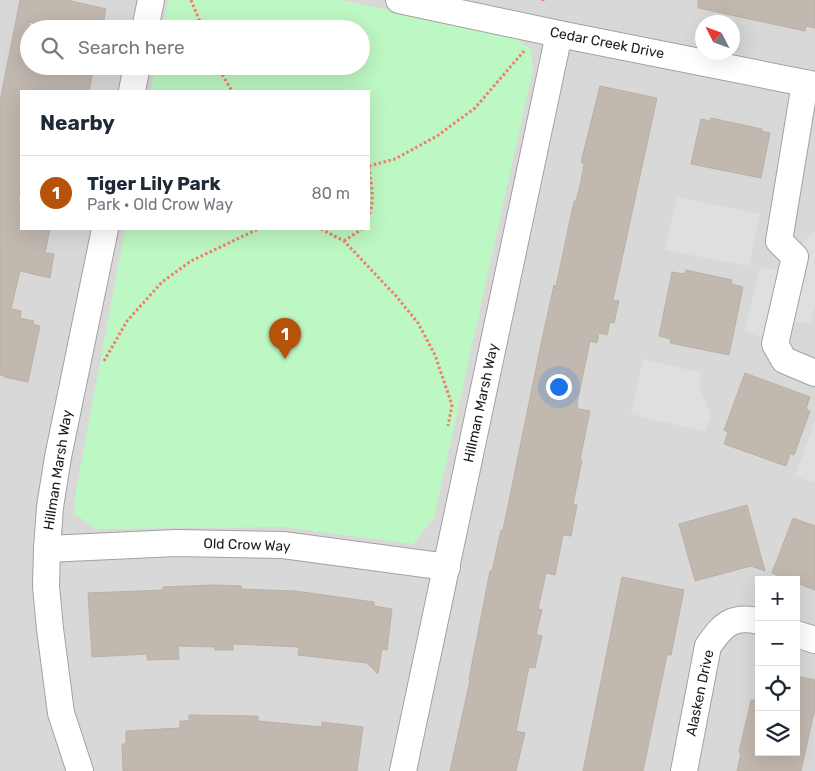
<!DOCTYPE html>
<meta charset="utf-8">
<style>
body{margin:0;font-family:Rubik,sans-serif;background:#f6f6f7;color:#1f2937}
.controls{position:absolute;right:15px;bottom:15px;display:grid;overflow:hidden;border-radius:0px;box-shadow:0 5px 20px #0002}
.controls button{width:45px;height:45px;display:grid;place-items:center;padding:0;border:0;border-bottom:1px solid #e0e1e3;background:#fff;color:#1f2937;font:25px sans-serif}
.compass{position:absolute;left:695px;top:15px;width:45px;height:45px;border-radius:50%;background:#fff;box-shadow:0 5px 20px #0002;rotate:312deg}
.you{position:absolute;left:558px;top:386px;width:18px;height:18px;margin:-12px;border:4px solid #fff;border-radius:50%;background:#1a73e8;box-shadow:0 0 0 8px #1a73e833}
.badge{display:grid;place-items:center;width:32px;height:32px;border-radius:50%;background:#b45309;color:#fff;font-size:16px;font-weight:700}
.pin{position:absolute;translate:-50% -41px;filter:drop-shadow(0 1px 2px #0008)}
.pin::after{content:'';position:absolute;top:26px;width:18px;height:15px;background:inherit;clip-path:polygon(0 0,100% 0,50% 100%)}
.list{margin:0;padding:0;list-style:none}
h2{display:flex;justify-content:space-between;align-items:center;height:65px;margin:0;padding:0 20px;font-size:21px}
h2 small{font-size:16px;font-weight:400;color:#747a83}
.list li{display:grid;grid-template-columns:32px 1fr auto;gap:15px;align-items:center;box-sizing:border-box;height:75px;padding:0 20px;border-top:1px solid #e0e1e3}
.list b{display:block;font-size:19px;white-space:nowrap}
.list p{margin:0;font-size:16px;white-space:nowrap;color:#747a83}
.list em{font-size:16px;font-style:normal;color:#747a83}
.icon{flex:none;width:28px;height:28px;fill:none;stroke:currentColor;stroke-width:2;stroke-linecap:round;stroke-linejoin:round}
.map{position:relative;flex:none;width:815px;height:771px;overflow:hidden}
.search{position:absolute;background:#fff;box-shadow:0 5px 20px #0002;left:20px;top:20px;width:350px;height:55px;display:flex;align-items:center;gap:12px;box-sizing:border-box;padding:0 18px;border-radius:28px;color:#747a83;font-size:19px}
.panel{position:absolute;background:#fff;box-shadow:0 5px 20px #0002;left:20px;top:90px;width:350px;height:140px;border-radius:0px}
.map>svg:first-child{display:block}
.residential{fill:#d9d8d8;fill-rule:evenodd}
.park{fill:#bdf7c3}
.parking{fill:#dfdfdf}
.building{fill:#c1b8b0;stroke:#bdb0a4}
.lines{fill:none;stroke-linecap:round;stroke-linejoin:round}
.minor-casing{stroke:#a2a2a2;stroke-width:28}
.path{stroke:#f57b69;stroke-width:3;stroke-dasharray:2.5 2.5;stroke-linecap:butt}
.minor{stroke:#fff;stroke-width:26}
.labels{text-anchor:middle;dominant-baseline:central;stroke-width:4.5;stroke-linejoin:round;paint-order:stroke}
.street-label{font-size:14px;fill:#1b1b1b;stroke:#fff}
</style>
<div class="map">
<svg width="815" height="771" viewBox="0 0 815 771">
<rect width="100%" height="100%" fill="#ece9e1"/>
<!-- residential -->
<path class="residential" d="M0 0H815V771H0ZM702 22H732V52H702ZM29 29H361V66H29ZM21 91H369V229H21ZM759 580H796V752H759Z"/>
<!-- park -->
<path class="park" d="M168 0H341L514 36 531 50 533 69 434 518 413 544 283 527 95 529 74 513 76 490 125 229H369V91H151L155 66H361V29H162Z"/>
<!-- parking -->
<g class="parking">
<path d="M677 197 760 214 749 266 665 250Z"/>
<path d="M813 232H815V305L811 323 795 322 760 337 745 331 760 267 776 270Z"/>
<path d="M643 359 702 373 699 385 711 417 705 432 631 414Z"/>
<path d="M815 421V483L795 476Z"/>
</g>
<!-- building -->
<g class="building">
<path d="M20 0H67L106 9 102 29H58L29 22V66H94L89 91H21V186L18 202H21V229H50L45 253 54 254 50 278 20 271 11 309 21 311 20 318 34 321 33 324 40 326 28 382 4 377V375H0V101Z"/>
<path d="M698 0H815V28L806 26 805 31 698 8Z"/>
<path d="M600 86 657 98 613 300 619 301 614 323 610 322 607 335 599 333 597 343 590 341 577 404 578 409 590 411 580 460H582L573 504 577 505 571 536 563 535 555 575 546 573 538 609 542 610 536 634 542 636 535 668 529 667 516 731 525 733 516 771H450L470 680 469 679 490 571H492L501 530H503L541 344 554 285 556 286 574 201H576L581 181 584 164 581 162Z"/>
<path d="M711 118 762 129 761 131 770 133 761 178 691 164 701 119 710 121Z"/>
<path d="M686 270 732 280 731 284 743 287 729 355 670 343 671 339 659 336 672 272 685 274Z"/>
<path d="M745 373 810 397 806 409 810 411 794 455 790 454 786 466 724 444 728 432 724 430Z"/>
<path d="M747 505 765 571 751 566 695 581 679 524Z"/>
<path d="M793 518 815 526V590L796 583V580H788L772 573Z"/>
<path d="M622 577 684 590 671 655H667L643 771H583Z"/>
<path d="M215 585 241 586V589L295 591 374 602V606L392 609 387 650 382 649 378 674 367 663 298 655 299 647 233 644V650H215V647L178 646 179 659 147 660V654L92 657 88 593 163 590V587Z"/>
<path d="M796 676 815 680V708L801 771H737L741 753 739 752 751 700H759V752H796Z"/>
<path d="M189 715 258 716V721L322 727V722L363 727 357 771H123L122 744H126V731L180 728V721H189Z"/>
</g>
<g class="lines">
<!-- minor casing -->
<g class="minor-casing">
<g id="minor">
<path d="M399 0 559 34 815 85"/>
<path d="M145 29 151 0"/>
<path d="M805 83 779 241 795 257 775 344 784 360 815 373"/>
<path d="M132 91 137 66"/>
<path d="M47 549 176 543 283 545 447 567"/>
<path d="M796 634 815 640"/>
<path d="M80 771 61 713 50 629 46 586 47 549 50 507 58 457 105 229"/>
<path d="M403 771 559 34"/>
<path d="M684 771 708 646C723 625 731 615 759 621"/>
</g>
</g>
<!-- path -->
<g class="path">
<path d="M191 0 203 29"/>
<path d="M543 1V0"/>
<path d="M217 66 232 91"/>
<path d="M369 166 395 159 437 136 475 108 524 51"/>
<path d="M369 167C371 182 375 201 369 215"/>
<path d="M321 229 344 241 396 296 418 323 435 355 452 405 448 426"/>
<path d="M344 241 362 229"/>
<path d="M104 361 127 321 162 282 191 261 258 229"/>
</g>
<!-- minor -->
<use href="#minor" class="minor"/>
</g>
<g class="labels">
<!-- street labels -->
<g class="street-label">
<text transform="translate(607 43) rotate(11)">Cedar Creek Drive</text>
<text transform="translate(481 403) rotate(-78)">Hillman Marsh Way</text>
<text transform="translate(58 470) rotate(-81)">Hillman Marsh Way</text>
<text transform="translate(247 545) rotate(2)">Old Crow Way</text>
<text transform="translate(700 693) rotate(-78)">Alasken Drive</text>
</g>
</g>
</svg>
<div class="controls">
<button>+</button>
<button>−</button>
<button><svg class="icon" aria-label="locate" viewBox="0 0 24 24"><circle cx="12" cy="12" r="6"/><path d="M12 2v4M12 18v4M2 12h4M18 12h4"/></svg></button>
<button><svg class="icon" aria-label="layers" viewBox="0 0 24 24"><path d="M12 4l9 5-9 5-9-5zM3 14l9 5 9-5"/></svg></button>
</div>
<svg class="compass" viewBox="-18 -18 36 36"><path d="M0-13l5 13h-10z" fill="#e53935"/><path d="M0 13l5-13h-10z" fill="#747a83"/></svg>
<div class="you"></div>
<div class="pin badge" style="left:285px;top:359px">1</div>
<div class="search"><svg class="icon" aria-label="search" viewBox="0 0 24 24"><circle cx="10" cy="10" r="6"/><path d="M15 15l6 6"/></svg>Search here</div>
<section class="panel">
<h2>Nearby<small></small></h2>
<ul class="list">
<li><span class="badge">1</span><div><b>Tiger Lily Park</b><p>Park · Old Crow Way</p></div><em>80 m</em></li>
</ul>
</section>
</div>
